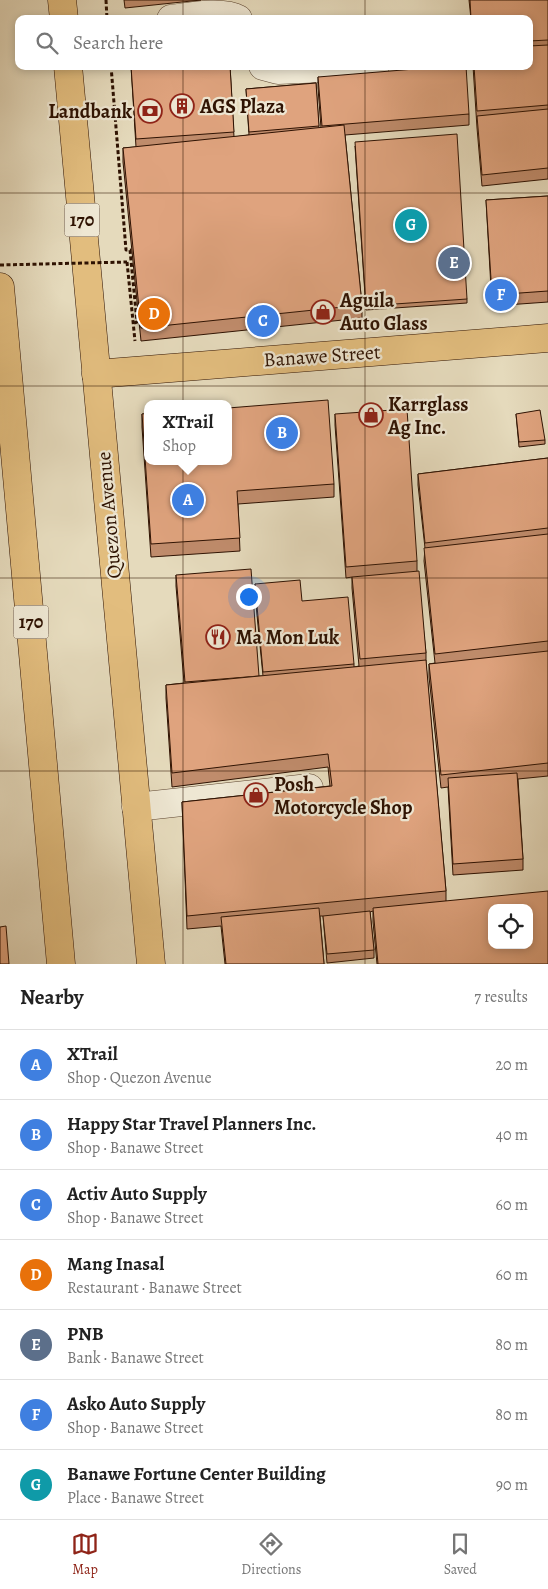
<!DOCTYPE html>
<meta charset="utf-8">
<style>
body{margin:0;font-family:Alegreya,serif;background:#f6f6f6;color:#222}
.controls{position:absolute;right:15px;bottom:15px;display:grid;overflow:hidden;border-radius:10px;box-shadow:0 2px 8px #0003}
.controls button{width:45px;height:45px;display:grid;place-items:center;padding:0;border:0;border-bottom:1px solid #e0e0e0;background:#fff;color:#222;font:25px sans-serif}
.you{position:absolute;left:248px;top:596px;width:18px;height:18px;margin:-12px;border:4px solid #fff;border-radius:50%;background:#1a73e8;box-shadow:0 0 0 8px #1a73e833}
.badge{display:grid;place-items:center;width:32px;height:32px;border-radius:50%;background:#8f2418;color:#fff;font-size:16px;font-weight:700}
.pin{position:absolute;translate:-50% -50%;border:2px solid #fff;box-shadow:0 1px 5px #0006}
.popup{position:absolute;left:144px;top:400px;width:88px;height:65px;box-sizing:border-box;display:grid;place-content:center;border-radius:10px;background:#fff;filter:drop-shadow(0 1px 4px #0005);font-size:16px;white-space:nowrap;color:#767676}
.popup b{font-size:19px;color:#222}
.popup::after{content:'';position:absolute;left:50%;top:100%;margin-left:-10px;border:10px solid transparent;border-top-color:#fff}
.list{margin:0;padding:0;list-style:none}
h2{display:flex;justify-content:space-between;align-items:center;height:65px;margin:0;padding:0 20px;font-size:21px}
h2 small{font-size:16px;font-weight:400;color:#767676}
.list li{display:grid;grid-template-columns:32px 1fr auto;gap:15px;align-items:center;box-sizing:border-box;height:70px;padding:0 20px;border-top:1px solid #e0e0e0}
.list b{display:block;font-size:19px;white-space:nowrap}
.list p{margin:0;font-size:16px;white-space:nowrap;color:#767676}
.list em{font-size:16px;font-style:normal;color:#767676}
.icon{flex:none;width:28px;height:28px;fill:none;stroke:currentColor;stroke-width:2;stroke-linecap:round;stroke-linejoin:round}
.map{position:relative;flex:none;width:548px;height:964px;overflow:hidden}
.search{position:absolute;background:#fff;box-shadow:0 2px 8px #0003;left:15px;right:15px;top:15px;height:55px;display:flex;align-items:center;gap:12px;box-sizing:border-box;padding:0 18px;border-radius:10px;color:#767676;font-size:19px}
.sheet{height:555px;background:#fff}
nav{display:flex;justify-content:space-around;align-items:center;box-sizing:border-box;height:70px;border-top:1px solid #e0e0e0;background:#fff;font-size:14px;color:#767676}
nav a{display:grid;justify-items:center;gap:2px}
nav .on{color:#8f2418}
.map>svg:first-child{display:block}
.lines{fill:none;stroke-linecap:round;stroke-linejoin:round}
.minor-casing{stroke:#5c4430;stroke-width:29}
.major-casing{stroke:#2e1202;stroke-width:29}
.path{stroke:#2e1202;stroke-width:3;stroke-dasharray:4 2.5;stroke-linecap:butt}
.minor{stroke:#eee7d3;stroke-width:28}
.major{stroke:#e2bd7e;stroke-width:28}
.path-bridge{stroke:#2e1202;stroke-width:3;stroke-dasharray:4 2.5;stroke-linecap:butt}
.wall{fill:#c08c6c;stroke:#2e1202}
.building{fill:#dfa37e;stroke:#2e1202;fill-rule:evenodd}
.grid{fill:none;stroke:#2e1202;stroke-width:1;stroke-opacity:0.55}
.labels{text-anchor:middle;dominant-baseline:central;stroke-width:4.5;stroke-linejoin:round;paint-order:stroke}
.shield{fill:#eee7d3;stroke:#685241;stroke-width:1}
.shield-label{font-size:19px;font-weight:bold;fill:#2e1202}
.poi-label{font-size:20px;font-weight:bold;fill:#2e1202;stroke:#eee7d3;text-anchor:start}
.street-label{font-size:20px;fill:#2e1202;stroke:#eee7d3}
</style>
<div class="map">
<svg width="548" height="964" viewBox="0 0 548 964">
<rect width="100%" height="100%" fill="#e5dabc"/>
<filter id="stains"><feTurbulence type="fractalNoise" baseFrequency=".004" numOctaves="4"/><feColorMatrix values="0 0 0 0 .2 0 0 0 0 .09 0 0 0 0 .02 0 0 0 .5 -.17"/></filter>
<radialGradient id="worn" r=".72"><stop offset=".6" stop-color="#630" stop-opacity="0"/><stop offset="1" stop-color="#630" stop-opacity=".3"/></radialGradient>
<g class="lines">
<!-- minor casing -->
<g class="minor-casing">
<g id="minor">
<path d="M171 19C188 17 222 10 238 19"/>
<path d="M263 66 278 70 375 66"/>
<path d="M136 807 309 788"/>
</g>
</g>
<!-- major casing -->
<g class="major-casing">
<g id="major">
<path d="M62 0 64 19"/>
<path d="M68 66 151 964"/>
<path d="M0 287 61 964"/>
<path d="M96 374 548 338"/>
</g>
</g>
<!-- path -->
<g class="path">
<path d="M106 0 107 19"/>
<path d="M111 66 126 250H130L137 322 134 323"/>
<path d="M127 262 135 341"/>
</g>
<!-- minor -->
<use href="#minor" class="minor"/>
<!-- major -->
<use href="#major" class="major"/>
<!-- path-bridge -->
<path class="path-bridge" d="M0 265 127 262"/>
</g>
<!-- wall -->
<g class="wall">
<path d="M124 0H201L125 8Z"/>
<path d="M469 0H548V179L482 186 477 128 473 66H529V19H471Z"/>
<path d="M131 66H230L234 137 249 135 246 89 316 83 319 128H321L318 88V77L469 114V125L345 135 362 305V318L141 341 123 162V148L136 147Z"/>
<path d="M355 146 467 299V303L366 310Z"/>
<path d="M548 196V302L492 306 486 200Z"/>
<path d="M142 414 334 484V497L238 504 240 551 151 557 142 427Z"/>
<path d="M335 414 417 561V571L426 653V664L446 891V901L548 964H377L373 922V911L370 912 374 950V958L327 963 323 916H320L324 964H225L221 926 187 929 182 802 330 786 328 767 172 787 166 698V685L184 683 176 586V575L259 676H263L255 595V584L302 601 354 664V667L359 666 352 588V577L346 578 335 425Z"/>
<path d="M516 414 545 440V444L519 447Z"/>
<path d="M548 458V776L518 779 523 859V870L453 875 448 787 441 788 429 677V664L435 663 424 561 425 548 418 485V474Z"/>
</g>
<!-- building -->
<g class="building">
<path d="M470 0H548V40L529 41V19H471Z"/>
<path d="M548 45V105L477 111 474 66H529V46Z"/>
<path d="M131 66H230L234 132 136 139Z"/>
<path d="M451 66H466L469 114 322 126 318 77Z"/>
<path d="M316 83 319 126 249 132 246 89Z"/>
<path d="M548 109V168L482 175 477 116Z"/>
<path d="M344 125 362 305 141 328 123 148Z"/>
<path d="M457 134 467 299 366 306 355 142Z"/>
<path d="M548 196V291L492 295 486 200Z"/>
<path d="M328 400 334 484 237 491 240 538 151 544 142 414 148 413V461H228V408Z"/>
<path d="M407 409 417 561 346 567 335 414Z"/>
<path d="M540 410 545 440 519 442 516 414Z"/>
<path d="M548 458V528L425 543 418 474Z"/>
<path d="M548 534V641L435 654 424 548Z"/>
<path d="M251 569 259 676 185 682 176 575Z"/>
<path d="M419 571 426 653 360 659 352 577Z"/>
<path d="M300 580 302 601 348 597 354 664 263 672 255 584Z"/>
<path d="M548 651V763L441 775 429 664Z"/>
<path d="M426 660 446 891 187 916 182 802 332 786 328 754 172 773 166 685Z"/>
<path d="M517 773 523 859 453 864 448 778Z"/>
<path d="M548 891V964H378L373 908ZM492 908H529V945H492Z"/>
<path d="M319 908 324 964H226L221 917Z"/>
<path d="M370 911 374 950 327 954 323 916Z"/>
<path d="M6 926 9 964H0V927Z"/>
</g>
<!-- grid -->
<path class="grid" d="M183 0V19M365 0V19M183 66V964M365 66V964M0 193H548M0 386H548M0 578H548M0 771H548"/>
<!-- icons -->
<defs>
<g id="building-ring" transform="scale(1.25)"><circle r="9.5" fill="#eee7d3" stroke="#8f2418" stroke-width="1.5"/><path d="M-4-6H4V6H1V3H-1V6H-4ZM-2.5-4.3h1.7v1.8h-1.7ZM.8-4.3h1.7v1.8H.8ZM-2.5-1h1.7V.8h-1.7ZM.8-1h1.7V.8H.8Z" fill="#8f2418"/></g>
<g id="bank-ring" transform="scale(1.25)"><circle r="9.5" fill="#eee7d3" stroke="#8f2418" stroke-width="1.5"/><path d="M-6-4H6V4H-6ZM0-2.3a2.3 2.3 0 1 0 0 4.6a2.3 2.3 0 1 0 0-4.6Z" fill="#8f2418"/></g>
<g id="shop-ring" transform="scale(1.25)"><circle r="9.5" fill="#eee7d3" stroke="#8f2418" stroke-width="1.5"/><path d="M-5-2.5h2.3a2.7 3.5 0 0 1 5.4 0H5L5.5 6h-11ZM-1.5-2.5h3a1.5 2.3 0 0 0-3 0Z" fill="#8f2418"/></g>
<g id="restaurant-ring" transform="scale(1.25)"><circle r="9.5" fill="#eee7d3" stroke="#8f2418" stroke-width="1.5"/><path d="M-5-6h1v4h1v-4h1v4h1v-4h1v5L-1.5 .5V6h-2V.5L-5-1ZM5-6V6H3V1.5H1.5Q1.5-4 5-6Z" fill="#8f2418"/></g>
</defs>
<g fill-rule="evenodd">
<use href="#building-ring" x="182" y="106"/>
<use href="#bank-ring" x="150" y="111"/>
<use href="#shop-ring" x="323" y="312"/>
<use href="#shop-ring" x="371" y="415"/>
<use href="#restaurant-ring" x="218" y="637"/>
<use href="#shop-ring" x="256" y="795"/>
</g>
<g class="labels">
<!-- shield labels -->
<g class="shield">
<rect x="64.5" y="203.5" width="35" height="33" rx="4"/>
<rect x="13.5" y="605.5" width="35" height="33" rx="4"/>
</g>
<g class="shield-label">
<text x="82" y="220">170</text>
<text x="31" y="622">170</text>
</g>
<!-- poi labels -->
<g class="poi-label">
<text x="200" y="106">AGS Plaza</text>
<text x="132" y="111" text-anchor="end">Landbank</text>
<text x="340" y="300">Aguila<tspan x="340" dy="23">Auto Glass</tspan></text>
<text x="388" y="404">Karrglass<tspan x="388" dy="23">Ag Inc.</tspan></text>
<text x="236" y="637">Ma Mon Luk</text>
<text x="274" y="784">Posh<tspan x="274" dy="23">Motorcycle Shop</tspan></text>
</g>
<!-- street labels -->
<g class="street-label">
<text transform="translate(322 356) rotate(-4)">Banawe Street</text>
<text transform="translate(109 515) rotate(-95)">Quezon Avenue</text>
</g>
</g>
<rect width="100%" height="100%" filter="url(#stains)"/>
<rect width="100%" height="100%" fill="url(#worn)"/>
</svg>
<div class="controls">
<button><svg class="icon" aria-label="locate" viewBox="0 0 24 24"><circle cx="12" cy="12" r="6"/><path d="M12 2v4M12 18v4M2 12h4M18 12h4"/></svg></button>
</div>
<div class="you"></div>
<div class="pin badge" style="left:188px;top:500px;background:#3f7fe0">A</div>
<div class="popup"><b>XTrail</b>Shop</div>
<div class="pin badge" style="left:282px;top:433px;background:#3f7fe0">B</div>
<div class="pin badge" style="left:263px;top:321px;background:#3f7fe0">C</div>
<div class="pin badge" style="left:154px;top:314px;background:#e8710a">D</div>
<div class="pin badge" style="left:454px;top:263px;background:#5c6f8a">E</div>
<div class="pin badge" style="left:501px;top:295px;background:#3f7fe0">F</div>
<div class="pin badge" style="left:411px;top:225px;background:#0f9aa8">G</div>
<div class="search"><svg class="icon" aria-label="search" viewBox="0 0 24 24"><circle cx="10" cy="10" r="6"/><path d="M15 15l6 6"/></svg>Search here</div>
</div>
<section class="sheet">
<h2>Nearby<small>7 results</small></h2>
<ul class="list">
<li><span class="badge" style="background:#3f7fe0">A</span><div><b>XTrail</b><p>Shop · Quezon Avenue</p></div><em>20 m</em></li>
<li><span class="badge" style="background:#3f7fe0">B</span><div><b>Happy Star Travel Planners Inc.</b><p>Shop · Banawe Street</p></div><em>40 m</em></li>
<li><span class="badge" style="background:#3f7fe0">C</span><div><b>Activ Auto Supply</b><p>Shop · Banawe Street</p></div><em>60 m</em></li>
<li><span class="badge" style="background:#e8710a">D</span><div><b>Mang Inasal</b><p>Restaurant · Banawe Street</p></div><em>60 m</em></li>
<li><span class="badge" style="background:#5c6f8a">E</span><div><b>PNB</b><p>Bank · Banawe Street</p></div><em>80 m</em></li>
<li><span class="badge" style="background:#3f7fe0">F</span><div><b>Asko Auto Supply</b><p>Shop · Banawe Street</p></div><em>80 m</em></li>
<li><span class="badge" style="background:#0f9aa8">G</span><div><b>Banawe Fortune Center Building</b><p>Place · Banawe Street</p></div><em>90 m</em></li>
</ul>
</section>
<nav>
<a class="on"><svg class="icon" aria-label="map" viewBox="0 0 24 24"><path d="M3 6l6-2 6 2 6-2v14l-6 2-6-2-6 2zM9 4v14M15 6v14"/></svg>Map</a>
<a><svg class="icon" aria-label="directions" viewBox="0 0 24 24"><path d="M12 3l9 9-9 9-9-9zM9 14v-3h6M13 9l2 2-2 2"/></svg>Directions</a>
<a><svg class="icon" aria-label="saved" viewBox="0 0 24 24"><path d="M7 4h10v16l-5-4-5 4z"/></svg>Saved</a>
</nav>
